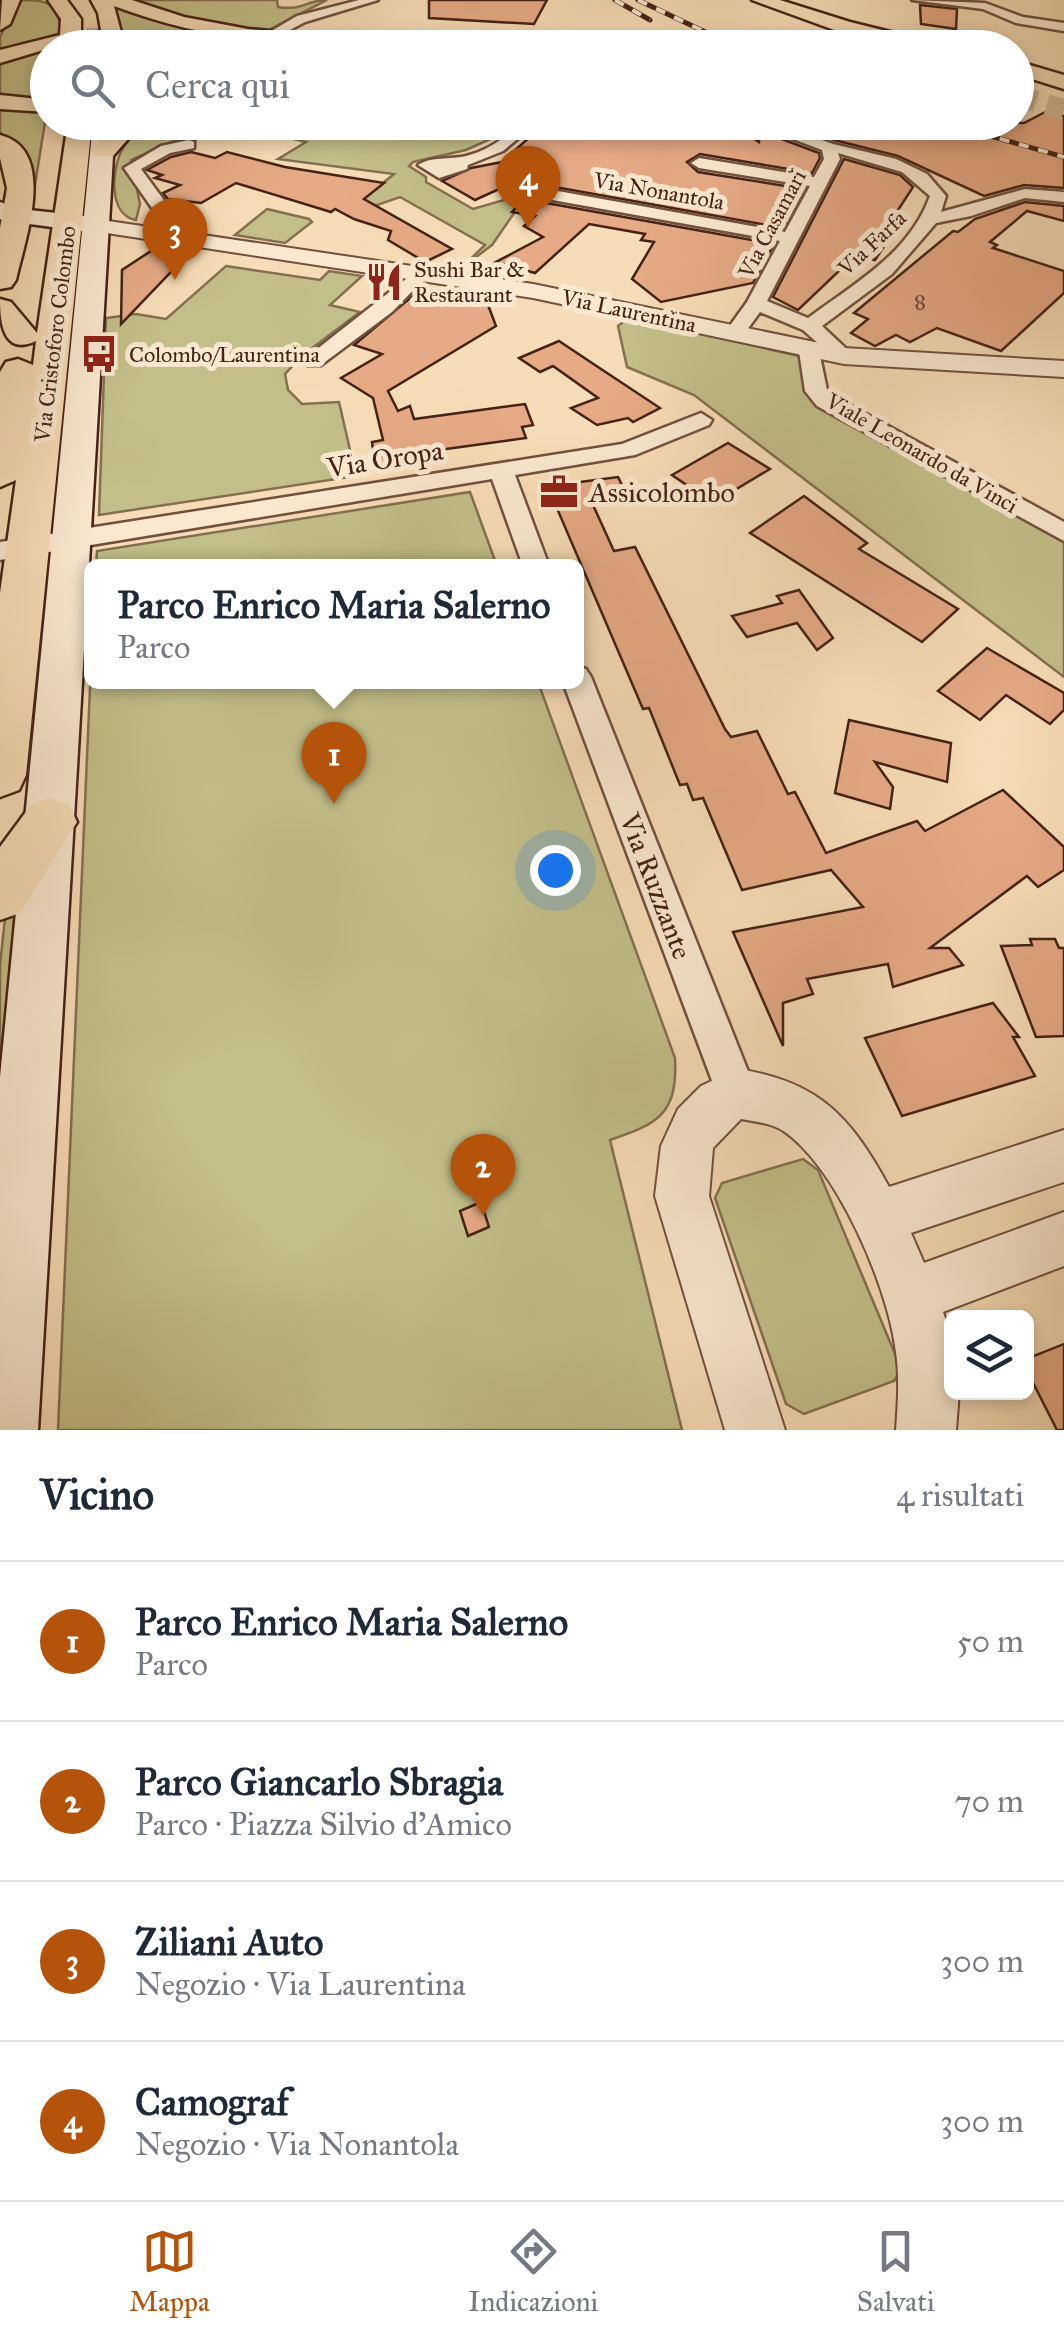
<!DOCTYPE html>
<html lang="it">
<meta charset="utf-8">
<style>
body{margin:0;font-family:"IM FELL Great Primer",serif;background:#f2f2f3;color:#1f2937}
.controls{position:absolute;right:30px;bottom:30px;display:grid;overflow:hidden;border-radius:15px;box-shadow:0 5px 15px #0003}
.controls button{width:90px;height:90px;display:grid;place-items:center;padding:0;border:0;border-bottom:2px solid #e0e1e3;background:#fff;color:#1f2937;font:50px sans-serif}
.you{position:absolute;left:555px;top:870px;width:35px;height:35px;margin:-25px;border:8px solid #fff;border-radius:50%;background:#1a73e8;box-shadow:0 0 0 15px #1a73e833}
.badge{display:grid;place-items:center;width:65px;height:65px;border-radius:50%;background:#b45309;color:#fff;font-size:32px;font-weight:700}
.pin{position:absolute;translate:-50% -82px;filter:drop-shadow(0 2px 5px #0008)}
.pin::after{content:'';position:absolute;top:52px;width:35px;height:30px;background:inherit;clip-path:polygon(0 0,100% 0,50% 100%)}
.popup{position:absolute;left:84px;top:559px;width:500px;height:130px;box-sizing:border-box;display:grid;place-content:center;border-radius:15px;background:#fff;filter:drop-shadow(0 2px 8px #0005);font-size:32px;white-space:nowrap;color:#747a83}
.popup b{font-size:38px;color:#1f2937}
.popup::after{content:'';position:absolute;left:50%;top:100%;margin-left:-20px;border:20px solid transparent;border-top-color:#fff}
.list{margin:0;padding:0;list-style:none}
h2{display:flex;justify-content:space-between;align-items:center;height:130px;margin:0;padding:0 40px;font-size:42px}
h2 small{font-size:32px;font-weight:400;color:#747a83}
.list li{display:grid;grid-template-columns:65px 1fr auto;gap:30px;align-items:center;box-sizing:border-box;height:160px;padding:0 40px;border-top:2px solid #e0e1e3}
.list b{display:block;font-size:38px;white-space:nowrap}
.list p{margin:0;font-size:32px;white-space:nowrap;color:#747a83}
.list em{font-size:32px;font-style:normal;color:#747a83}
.icon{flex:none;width:55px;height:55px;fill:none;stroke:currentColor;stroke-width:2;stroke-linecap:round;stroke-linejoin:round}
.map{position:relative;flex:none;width:1064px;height:1430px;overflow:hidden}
.search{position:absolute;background:#fff;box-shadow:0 5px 15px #0003;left:30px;right:30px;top:30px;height:110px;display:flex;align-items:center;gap:25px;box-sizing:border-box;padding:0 35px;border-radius:55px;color:#747a83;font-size:38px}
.sheet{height:770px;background:#fff}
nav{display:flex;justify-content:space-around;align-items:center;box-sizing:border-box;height:140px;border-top:2px solid #e0e1e3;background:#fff;font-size:28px;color:#747a83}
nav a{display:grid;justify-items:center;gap:5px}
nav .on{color:#b45309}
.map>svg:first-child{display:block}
.green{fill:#c3bf8a;stroke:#847050;stroke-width:2.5}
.building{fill:#e6aa86;stroke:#442216;stroke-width:2.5}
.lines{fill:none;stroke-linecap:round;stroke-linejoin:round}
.primary-tunnel{stroke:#d3b897;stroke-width:21;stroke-dasharray:21 11;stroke-linecap:butt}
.minor-casing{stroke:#71513e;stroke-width:5}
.tertiary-casing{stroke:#71513e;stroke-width:4}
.secondary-casing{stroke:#442216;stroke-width:5}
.primary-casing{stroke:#442216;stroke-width:5}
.minor{fill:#fae9d0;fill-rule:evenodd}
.tertiary{fill:#fae9d0;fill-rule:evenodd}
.secondary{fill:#fae9d0;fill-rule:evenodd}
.primary{fill:#f7ddb7;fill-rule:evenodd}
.rail-casing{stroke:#442216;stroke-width:5}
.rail{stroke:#fae9d0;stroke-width:4;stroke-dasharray:10;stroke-linecap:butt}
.labels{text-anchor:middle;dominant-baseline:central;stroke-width:10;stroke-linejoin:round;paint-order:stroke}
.far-street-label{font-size:22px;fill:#442216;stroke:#fae9d0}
.far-poi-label{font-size:22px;fill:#442216;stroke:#fae9d0;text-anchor:start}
.number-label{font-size:22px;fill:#6c4432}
.street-label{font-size:28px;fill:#442216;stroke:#fae9d0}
.poi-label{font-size:28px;fill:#442216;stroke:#fae9d0;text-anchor:start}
</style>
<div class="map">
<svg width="1064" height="1430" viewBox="0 0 1064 1430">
<rect width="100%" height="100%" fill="#f7ddb7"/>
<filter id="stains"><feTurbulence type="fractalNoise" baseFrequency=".002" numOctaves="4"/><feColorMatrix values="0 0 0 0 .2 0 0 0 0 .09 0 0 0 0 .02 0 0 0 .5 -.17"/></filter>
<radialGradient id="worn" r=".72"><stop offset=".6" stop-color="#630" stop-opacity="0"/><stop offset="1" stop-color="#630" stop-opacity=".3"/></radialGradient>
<!-- green -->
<g class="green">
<path d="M18 0C51 0 56 2 63 36L22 43 0 52V37Z"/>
<path d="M126 0H277L278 7C303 11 306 0 327 0L263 33 186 19Z"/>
<path d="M110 6 185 29 297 45 114 34Z"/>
<path d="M61 43 60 47 48 48 47 100 0 94V63Z"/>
<path d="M0 108 47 110 33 197 30 198C35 165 28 151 0 133Z"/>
<path d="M145 122 515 123 493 138 466 150 413 162 409 166 426 177V182L473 209 528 193 492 245 459 270 485 245 400 197 354 213 348 211 394 174 278 159 306 142 269 133 254 137 237 134 253 128C233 122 208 125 194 142L174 141 131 160 140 204 136 220C108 215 111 169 123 148 128 139 137 131 145 122Z"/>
<path d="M267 209 309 219 312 222 285 243 235 235Z"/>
<path d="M226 266 320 280 329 271 362 276 330 305 360 312 303 355 285 374 288 390 302 404 339 402 356 476 99 515 106 318 136 314 166 319Z"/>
<path d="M630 317 803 357 819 403 1064 542V677L694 395 627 367 618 326Z"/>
<path d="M470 492 497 566H96L97 551Z"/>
<path d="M91 664V682H538L675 1058C678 1115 657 1124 610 1140L682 1430H58Z"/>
<path d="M27 874 0 1160V965L6 909Z"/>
<path d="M803 1159 818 1170 898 1361 899 1373 894 1381 804 1414 786 1404 715 1198 722 1183Z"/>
</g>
<!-- building -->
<g class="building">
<path d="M429 0H547L534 24 429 18Z"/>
<path d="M920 5 957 9 956 29 921 24Z"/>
<path d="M1049 110 1064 116V188L1024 185 984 196 898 156 834 140 784 122 1024 123Z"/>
<path d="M581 122H728L759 142 760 131 819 153 820 158 812 173 700 154 687 162 698 172 804 189 783 228 538 184 546 175 517 181 475 200 442 181 471 168 502 162 542 126Z"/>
<path d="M191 152 215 158 227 152 285 167 384 183 364 199 452 249 425 262 388 240 391 231 354 219 335 209 331 212 236 183 201 203 168 199 163 193 180 185 155 178 162 175 147 170 171 157Z"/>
<path d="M844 159 900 175 913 187 893 218 898 219 893 227H897L875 260 849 255 839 271 798 310 773 297Z"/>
<path d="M524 199 774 244 753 283 661 302 632 279 654 242 641 240 645 234 589 224 535 273 496 262 543 237 524 226 535 216 512 212Z"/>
<path d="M1025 202 1064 206V221L1027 211 990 242 997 245 993 248 1064 271V293L1001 351 937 328 910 342 896 335 875 346 851 333 868 319 854 313 953 231 958 232 975 219Z"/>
<path d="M160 245 192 250 121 324 122 270Z"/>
<path d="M415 294 488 305 496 326 388 391 398 411 410 406 414 419 525 404 533 425 522 427 526 438 439 450 426 457 375 465 372 442 383 440 373 398 341 378 382 354 354 345Z"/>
<path d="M559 341 598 367 660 408 633 422 628 418 597 425 571 408 598 398 553 366 540 372 519 358Z"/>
<path d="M728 443 770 469 713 503 672 475Z"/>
<path d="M618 477 629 499 593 505 614 551 635 547 725 729 731 737 757 731 788 794 795 792 826 853 917 821 925 831 1003 790 1064 847V870L1038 887 1027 876 930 948H949L963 965 893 987 888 964 807 979 813 994 783 1003V1046L733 932 863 907 831 870 742 890 703 798 693 800 687 784 680 785 649 708 643 709 550 492 580 482Z"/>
<path d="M804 496 867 543 859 549 958 609 922 642 750 533Z"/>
<path d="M799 590 833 638 817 650 797 623 747 637 732 616 782 603 777 596Z"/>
<path d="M987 648 1064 693V710L1050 724 1006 695 980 720 938 691Z"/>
<path d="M849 720 951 743 947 782 875 762 893 787 890 809 835 793Z"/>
<path d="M1030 939H1055L1059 948H1064V1036L1036 1037 1001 946 1032 945Z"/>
<path d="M993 1003 1019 1037H1013L1035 1076 902 1116 865 1038Z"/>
<path d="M481 1202 489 1227 468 1236 460 1211Z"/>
<path d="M1064 1344V1430H1057L1026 1369V1359Z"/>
</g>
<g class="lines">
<!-- primary-tunnel -->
<g class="primary-tunnel">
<path d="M55 40 120 37"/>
<path d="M1016 95 1064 110"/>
</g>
<!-- minor casing -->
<g class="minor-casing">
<g id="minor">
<path d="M359 0H378L305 22 271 40 261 37 297 16Z"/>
<path d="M912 0 985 3 1023 17 1064 23V31L1016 23 983 9Z"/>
<path d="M522 122H538L503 151 468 165 467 169 439 178 418 165C432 156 449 160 466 156 487 151 507 137 522 122Z"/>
<path d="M748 122H772L833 144 896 159 927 174 946 196 941 212 1025 189 1064 192V202L1025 198 971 216 936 223 892 274 822 326 854 356 844 362 837 360 803 330 760 312 741 338 734 340 724 334 747 302 780 241 519 194 511 189 519 184 785 232 810 186 699 168 691 163 699 158 814 177 824 159 822 150ZM838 153 902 172 930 196C909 254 855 283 808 318L767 301 840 159Z"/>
<path d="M189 140 194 142V148L170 153 141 169 177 218 166 238H154L151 234 159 218 124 168 161 146Z"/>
<path d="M420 268 429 274 392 312 321 365H307L304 361 307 357Z"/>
<path d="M809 345 819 351 827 390 833 396 1064 522V541L817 406 805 391 799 351Z"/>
<path d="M701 413 712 420 709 425 635 455 515 475 549 566H523L492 479 0 560V542L622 444Z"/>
<path d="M576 666 586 669 591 677 757 1094 751 1108 737 1114 723 1108 717 1094 563 682H576Z"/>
</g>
</g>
<!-- tertiary casing -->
<g class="tertiary-casing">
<g id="tertiary">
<path d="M95 219 533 284 844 348 1064 361V377L844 364 533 298 87 230 84 225 87 220Z"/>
<path d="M737 1069C819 1081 851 1117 889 1187L1064 1130V1182L911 1233 924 1263 1064 1212V1266L943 1312 952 1338V1392H959L956 1430H896C898 1402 900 1374 895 1346 886 1283 837 1169 785 1132 772 1123 756 1122 741 1119L713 1148 709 1196 785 1430H725L655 1196 661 1146 678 1109 701 1086Z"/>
</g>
</g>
<!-- secondary casing -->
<g class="secondary-casing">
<path id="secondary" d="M93 122H115L38 1430H0V1077L82 231 7 221 0 219V202L20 209 84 216Z"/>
</g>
<!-- primary casing -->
<g class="primary-casing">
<g id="primary">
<path d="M2 0H20L10 24 0 30Z"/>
<path d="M48 0H67L81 19V45L101 30 98 13 91 0H132L184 17 248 29 387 42 397 48C299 48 206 41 114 6L121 32 103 48 60 45 0 63V50L60 35 61 19Z"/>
<path d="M752 0H780L850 22 939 44 942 48H904L837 31Z"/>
<path d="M1016 61 1064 75V89L1016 74Z"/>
<path d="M0 95 48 100V112L0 109Z"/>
<path d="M68 122H92L26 775 19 790 0 797V593L16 480 0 487V372L6 362 18 359 33 365 36 341C4 356 0 324 0 299L11 302 37 333Z"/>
<path d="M117 122H143L113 156H95L91 151Z"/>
<path d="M0 135C59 150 24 242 16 280L11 287 0 289V228L7 188 0 158Z"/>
<path d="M50 798 69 805 77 822 20 913 0 920V847L31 805Z"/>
</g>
</g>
<!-- minor -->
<use href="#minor" class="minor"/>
<!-- tertiary -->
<use href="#tertiary" class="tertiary"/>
<!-- secondary -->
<use href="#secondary" class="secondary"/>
<!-- primary -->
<use href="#primary" class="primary"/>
<!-- rail casing -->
<g class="rail-casing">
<g id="rail">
<path d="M615 0 650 20"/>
<path d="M638 0 739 48"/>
<path d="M942 122 1064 157"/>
</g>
</g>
<!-- rail -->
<use href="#rail" class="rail"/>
</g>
<!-- icons -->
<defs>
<g id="restaurant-bare" transform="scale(3)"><path d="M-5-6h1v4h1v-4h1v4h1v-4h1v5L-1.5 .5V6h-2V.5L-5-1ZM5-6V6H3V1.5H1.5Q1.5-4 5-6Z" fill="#8f2418" stroke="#fae9d0" stroke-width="2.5" paint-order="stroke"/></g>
<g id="bus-bare" transform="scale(3)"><path d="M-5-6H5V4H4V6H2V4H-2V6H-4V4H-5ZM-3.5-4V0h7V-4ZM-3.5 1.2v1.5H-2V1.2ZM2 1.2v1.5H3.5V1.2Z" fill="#8f2418" stroke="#fae9d0" stroke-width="2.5" paint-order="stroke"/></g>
<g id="office-bare" transform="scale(3)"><path d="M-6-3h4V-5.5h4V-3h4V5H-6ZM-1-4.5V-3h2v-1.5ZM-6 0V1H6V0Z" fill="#8f2418" stroke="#fae9d0" stroke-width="2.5" paint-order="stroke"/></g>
</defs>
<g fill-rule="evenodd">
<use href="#restaurant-bare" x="384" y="282"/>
<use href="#bus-bare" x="99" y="354"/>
<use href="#office-bare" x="559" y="492"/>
</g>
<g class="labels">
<!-- far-street labels -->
<g class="far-street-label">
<text transform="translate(659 191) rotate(10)">Via Nonantola</text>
<text transform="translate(772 224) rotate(-62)">Via Casamari</text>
<text transform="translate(872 243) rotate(-43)">Via Farfa</text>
<text transform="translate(629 311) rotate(12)">Via Laurentina</text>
<text transform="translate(55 334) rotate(-83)">Via Cristoforo Colombo</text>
<text transform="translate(922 453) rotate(30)">Viale Leonardo da Vinci</text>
</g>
<!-- far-poi labels -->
<g class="far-poi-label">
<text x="414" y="269">Sushi Bar &amp;<tspan x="414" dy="25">Restaurant</tspan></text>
<text x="129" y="354">Colombo/Laurentina</text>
</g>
<!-- number labels -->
<g class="number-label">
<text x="920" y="301">8</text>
</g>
<!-- street labels -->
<g class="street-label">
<text transform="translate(385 459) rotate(-9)">Via Oropa</text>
<text transform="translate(656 886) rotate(69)">Via Ruzzante</text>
</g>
<!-- poi labels -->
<g class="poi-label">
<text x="589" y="492">Assicolombo</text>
</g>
</g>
<rect width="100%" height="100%" filter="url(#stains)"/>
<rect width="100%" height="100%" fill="url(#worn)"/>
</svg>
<div class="controls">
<button><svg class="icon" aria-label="layers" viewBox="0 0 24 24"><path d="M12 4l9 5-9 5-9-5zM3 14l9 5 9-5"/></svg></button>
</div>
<div class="you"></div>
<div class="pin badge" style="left:334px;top:804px">1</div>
<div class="popup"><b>Parco Enrico Maria Salerno</b>Parco</div>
<div class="pin badge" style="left:483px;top:1216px">2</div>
<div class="pin badge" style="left:175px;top:280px">3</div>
<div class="pin badge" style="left:528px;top:228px">4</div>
<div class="search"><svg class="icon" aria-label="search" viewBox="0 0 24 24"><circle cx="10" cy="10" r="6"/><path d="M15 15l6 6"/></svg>Cerca qui</div>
</div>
<section class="sheet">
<h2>Vicino<small>4 risultati</small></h2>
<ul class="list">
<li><span class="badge">1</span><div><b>Parco Enrico Maria Salerno</b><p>Parco</p></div><em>50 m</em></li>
<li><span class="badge">2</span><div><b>Parco Giancarlo Sbragia</b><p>Parco · Piazza Silvio d'Amico</p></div><em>70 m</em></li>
<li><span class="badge">3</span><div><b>Ziliani Auto</b><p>Negozio · Via Laurentina</p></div><em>300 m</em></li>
<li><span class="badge">4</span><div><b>Camograf</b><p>Negozio · Via Nonantola</p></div><em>300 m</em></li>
</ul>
</section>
<nav>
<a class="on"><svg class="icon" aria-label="map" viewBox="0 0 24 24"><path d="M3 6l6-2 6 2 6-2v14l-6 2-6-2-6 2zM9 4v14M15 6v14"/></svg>Mappa</a>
<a><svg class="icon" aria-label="directions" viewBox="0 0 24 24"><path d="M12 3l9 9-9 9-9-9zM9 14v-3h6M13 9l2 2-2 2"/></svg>Indicazioni</a>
<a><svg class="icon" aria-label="saved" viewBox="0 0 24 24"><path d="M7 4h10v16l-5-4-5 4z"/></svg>Salvati</a>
</nav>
